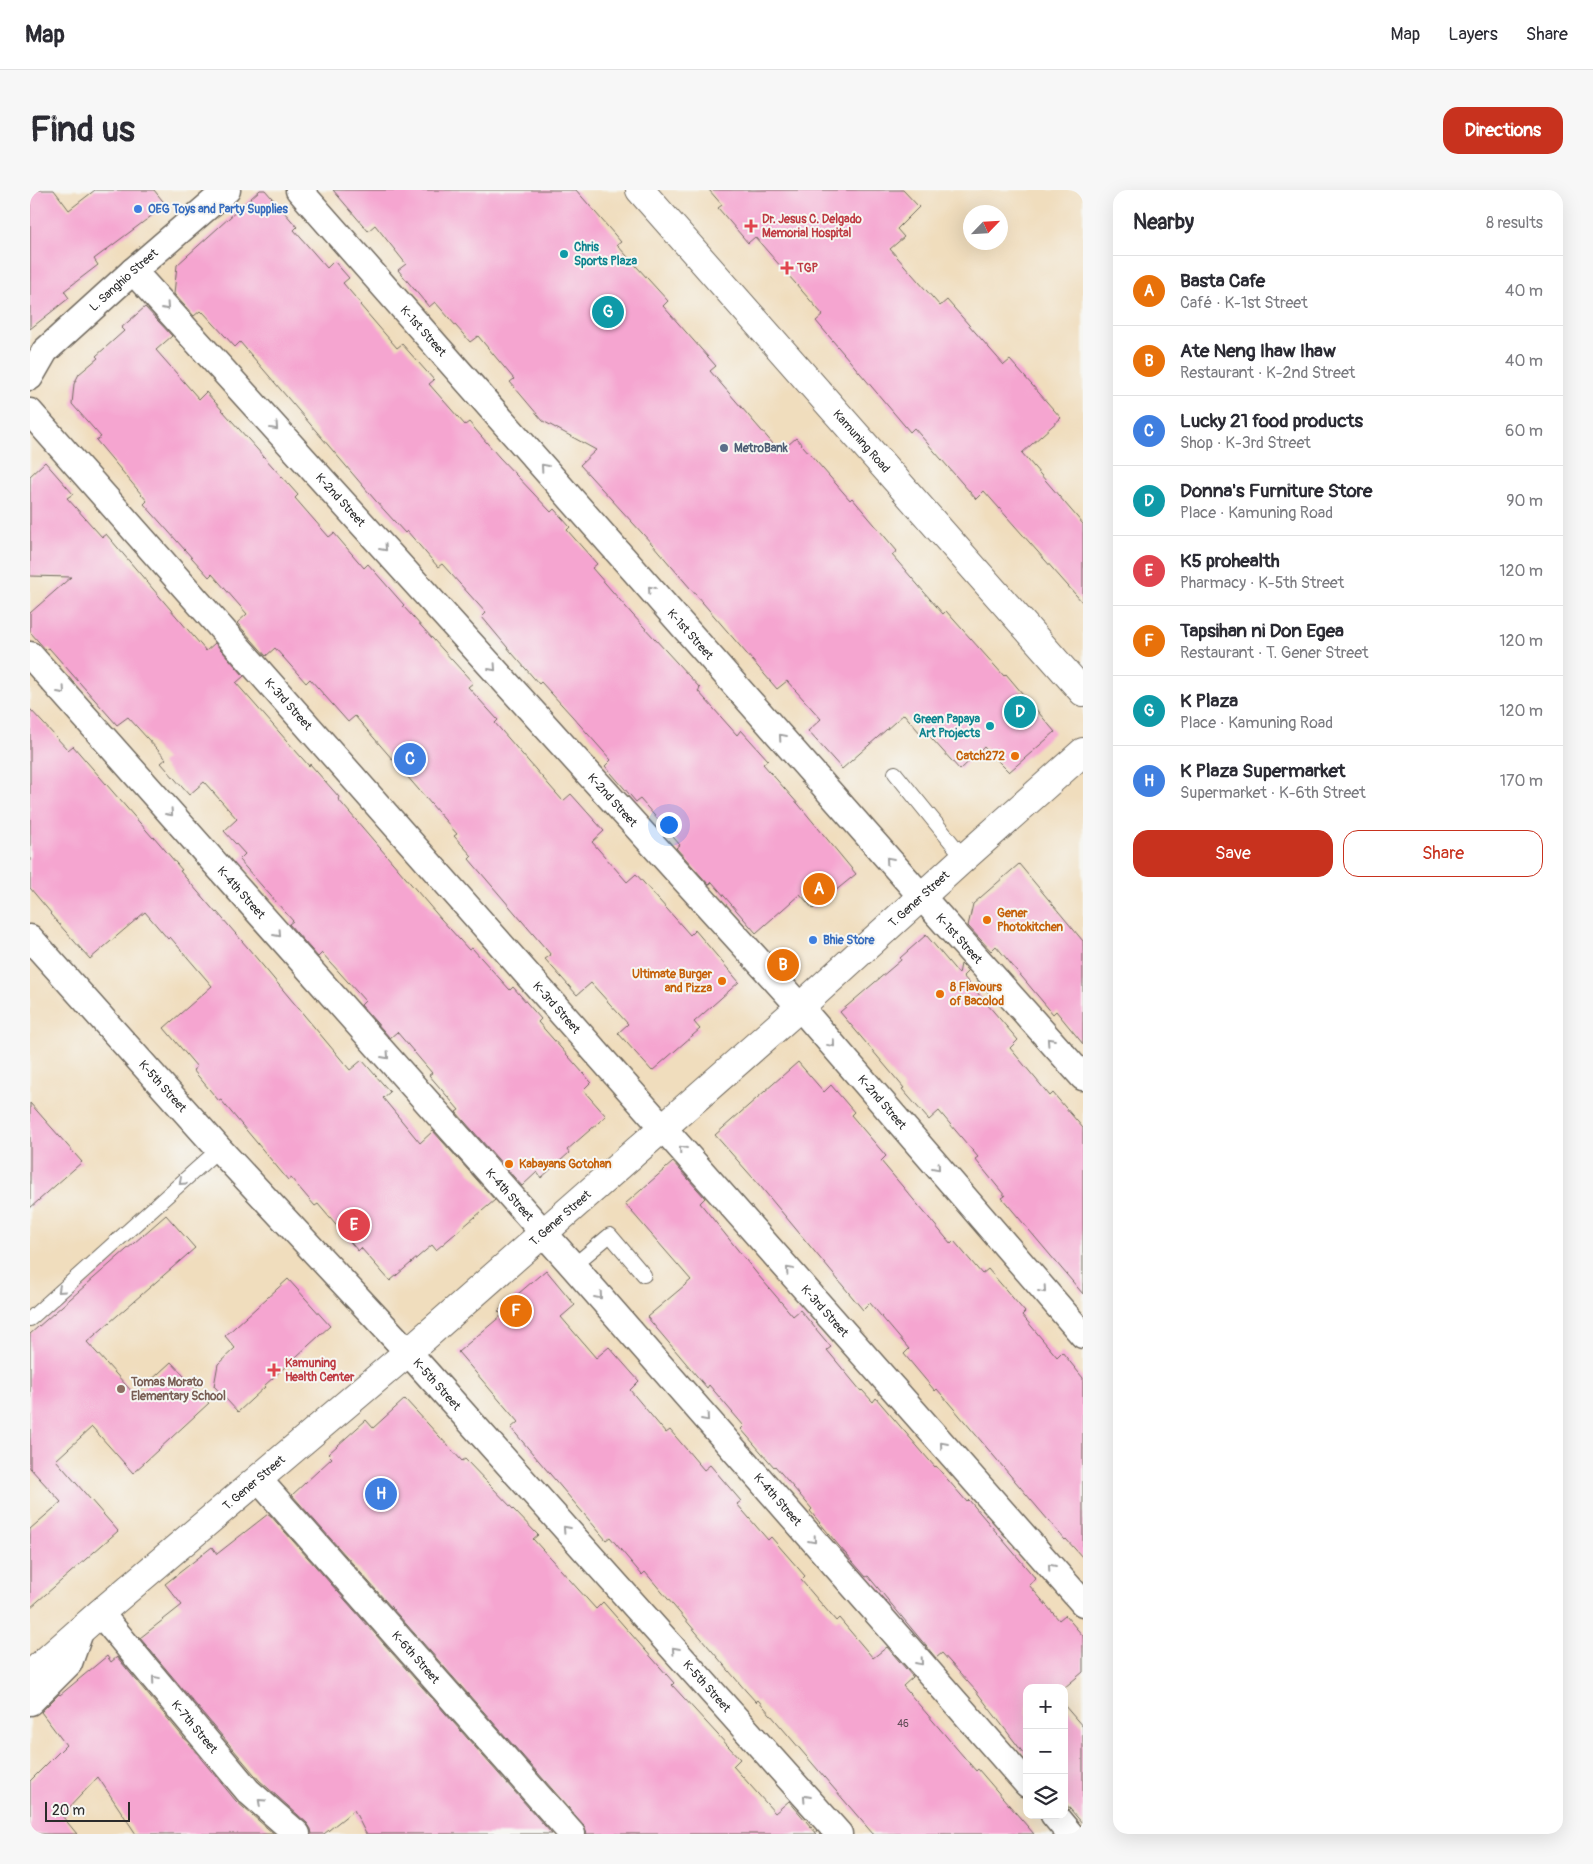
<!DOCTYPE html>
<meta charset="utf-8">
<style>
body{margin:0;font-family:Pangolin,sans-serif;background:#f7f7f7;color:#2b2b33}
.controls{position:absolute;right:15px;bottom:15px;display:grid;overflow:hidden;border-radius:10px;box-shadow:0 5px 20px #0002}
.controls button{width:45px;height:45px;display:grid;place-items:center;padding:0;border:0;border-bottom:1px solid #e1e1e2;background:#fff;color:#2b2b33;font:25px sans-serif}
.compass{position:absolute;left:933px;top:15px;width:45px;height:45px;border-radius:50%;background:#fff;box-shadow:0 5px 20px #0002;rotate:65deg}
.scale{position:absolute;left:15px;bottom:12px;width:85px;box-sizing:border-box;padding-left:5px;border:2px solid #2b2b2b;border-top:0;font-size:14px;line-height:18px;white-space:nowrap;color:#2b2b2b;-webkit-text-stroke:4px #f6f6f2;paint-order:stroke}
.you{position:absolute;left:638px;top:634px;width:18px;height:18px;margin:-12px;border:4px solid #fff;border-radius:50%;background:#1a73e8;box-shadow:0 0 0 8px #1a73e833}
.badge{display:grid;place-items:center;width:32px;height:32px;border-radius:50%;background:#c8321e;color:#fff;font-size:16px;font-weight:700}
.pin{position:absolute;translate:-50% -50%;border:2px solid #fff;box-shadow:0 1px 5px #0006}
.list{margin:0;padding:0;list-style:none}
h2{display:flex;justify-content:space-between;align-items:center;height:65px;margin:0;padding:0 20px;font-size:21px}
h2 small{font-size:16px;font-weight:400;color:#7c7c81}
.list li{display:grid;grid-template-columns:32px 1fr auto;gap:15px;align-items:center;box-sizing:border-box;height:70px;padding:0 20px;border-top:1px solid #e1e1e2}
.list b{display:block;font-size:19px;white-space:nowrap}
.list p{margin:0;font-size:16px;white-space:nowrap;color:#7c7c81}
.list em{font-size:16px;font-style:normal;color:#7c7c81}
.actions{display:flex;gap:10px;padding:15px 20px}
.actions a{flex:1;padding:11px 0;border:1px solid #c8321e;border-radius:15px;text-align:center;font-size:18px;color:#c8321e}
.actions .main{background:#c8321e;color:#fff}
.icon{flex:none;width:28px;height:28px;fill:none;stroke:currentColor;stroke-width:2;stroke-linecap:round;stroke-linejoin:round}
.map{position:relative;flex:none;width:1053px;height:1644px;overflow:hidden;border-radius:15px}
header{display:flex;align-items:center;gap:30px;box-sizing:border-box;height:70px;padding:0 25px;background:#fff;border-bottom:1px solid #e1e1e2}
header strong{font-size:24px}
nav{display:flex;gap:28px;margin-inline-start:auto;font-size:18px}
.intro{display:flex;align-items:center;justify-content:space-between;box-sizing:border-box;height:120px;padding:0 30px}
h1{margin:0;font-size:35px}
.button{padding:12px 22px;border-radius:15px;background:#c8321e;color:#fff;font-size:18px;font-weight:700}
main{display:flex;gap:30px;padding:0 30px}
aside{flex:1;background:#fff;border-radius:15px;box-shadow:0 5px 20px #0002}
.map>svg:first-child{display:block}
.building{fill:#f5a5d0}
.lines{fill:none;stroke-linecap:round;stroke-linejoin:round}
.lane-casing{stroke:#70695e;stroke-width:16}
.street-casing{stroke:#70695e;stroke-width:29}
.secondary-casing{stroke:#70695e;stroke-width:30}
.lane{stroke:#fff;stroke-width:14}
.street{stroke:#fff;stroke-width:26}
.secondary{stroke:#fff;stroke-width:28}
.oneway{stroke:#a0a0a0}
.shop-dot{fill:#3f7fe0;stroke:#f6f6f2;stroke-width:2}
.health-dot{fill:#e0444e;stroke:#f6f6f2;stroke-width:2}
.culture-dot{fill:#0f9aa8;stroke:#f6f6f2;stroke-width:2}
.service-dot{fill:#5c6f8a;stroke:#f6f6f2;stroke-width:2}
.food-dot{fill:#e8710a;stroke:#f6f6f2;stroke-width:2}
.education-dot{fill:#8d6e63;stroke:#f6f6f2;stroke-width:2}
.labels{text-anchor:middle;dominant-baseline:central;stroke-width:4;stroke-linejoin:round;paint-order:stroke}
.number-label{font-size:10px;fill:#5e4a54}
.shop-label{font-size:12px;font-weight:bold;fill:#366cbe;stroke:#f6f6f2;text-anchor:start}
.health-label{font-size:12px;font-weight:bold;fill:#be3a42;stroke:#f6f6f2;text-anchor:start}
.culture-label{font-size:12px;font-weight:bold;fill:#0d838f;stroke:#f6f6f2;text-anchor:start}
.street-label{font-size:12px;fill:#2b2b2b;stroke:#f6f6f2}
.service-label{font-size:12px;font-weight:bold;fill:#4e5e75;stroke:#f6f6f2;text-anchor:start}
.food-label{font-size:12px;font-weight:bold;fill:#c56008;stroke:#f6f6f2;text-anchor:start}
.education-label{font-size:12px;font-weight:bold;fill:#785e54;stroke:#f6f6f2;text-anchor:start}
</style>
<header>
<strong>Map</strong>
<nav><a>Map</a><a>Layers</a><a>Share</a></nav>
</header>
<div class="intro"><h1>Find us</h1><a class="button">Directions</a></div>
<main>
<div class="map">
<svg width="1053" height="1644" viewBox="0 0 1053 1644">
<rect width="100%" height="100%" fill="#f6f6f2"/>
<filter id="ink" filterUnits="userSpaceOnUse"><feTurbulence type="fractalNoise" baseFrequency=".02" numOctaves="2"/><feDisplacementMap in="SourceGraphic" scale="10" xChannelSelector="R" yChannelSelector="G"/><feConvolveMatrix kernelMatrix="1 2 1 2 8 2 1 2 1" color-interpolation-filters="sRGB"/></filter>
<filter id="wash" filterUnits="userSpaceOnUse"><feTurbulence type="fractalNoise" baseFrequency=".0096" numOctaves="4" result="noise"/><feDisplacementMap in="SourceGraphic" scale="20" xChannelSelector="R" yChannelSelector="G"/><feGaussianBlur stdDeviation="1.12" result="paint"/><feColorMatrix in="noise" values="0 0 0 0 0 0 0 0 0 0 0 0 0 0 0 0 0 1.4 0 .05"/><feComposite in="paint" operator="in"/></filter>
<g filter="url(#wash)">
<rect width="100%" height="100%" fill="#f0ddbd"/>
<g id="blocks">
<!-- building -->
<g class="building">
<path d="M0 0H24L39 20 65 0H124L136 15 64 69 68 75 34 101 39 108 0 139Z"/>
<path d="M230 0H235L267 37 264 40 297 78 304 71 319 88 313 93 331 114 330 115 367 158 372 154 404 190 399 194 435 235 439 232 469 267 521 322 524 319 540 337 537 340 567 374 562 378 602 424 670 498 668 501 707 545 711 540 738 570 733 574 769 615 826 684 783 719 770 704 726 743 682 692 679 695 646 658 650 655 610 609 606 612 575 576 581 570 542 526 511 492 509 494 482 463 452 427 456 423 412 374 408 377 377 341 375 343 345 310 210 152 205 157 173 122 172 123 170 121 164 126 144 104 147 75Z"/>
<path d="M303 0H546L591 52 587 55 638 111 633 116 686 176 680 181 750 262 766 248 820 310 822 308 867 361 862 365 913 424 916 421 974 486 976 484 1025 542 979 582 954 557 930 580 894 540 890 543 874 524 812 579 778 541 791 529 757 491 747 499 623 355 550 275 566 260 513 231 480 192 484 189 448 146 440 152 405 112 399 117 368 80 376 74 345 35 338 41Z"/>
<path d="M679 0H873L889 17 867 39 874 47 860 59 910 116 917 110 974 175 980 170 1031 228 992 263 1053 334V413L954 301 946 309 884 238 880 242 786 131 793 125 725 47 718 53 688 18 692 15Z"/>
<path d="M115 117 142 146 126 160 169 209 176 202 268 305 265 308 299 347 304 343 334 378 338 374 374 415 373 416 443 493 438 497 468 530 465 533 533 611 541 604 574 641 562 652 597 692 606 684 660 745 665 740 709 792 664 832 670 839 622 881 588 843 598 834 561 793 547 805 515 769 521 765 439 669 442 666 424 646 427 644 325 526 318 532 280 489 276 493 245 458 236 466 207 433 217 424 182 384 179 387 114 314 117 311 66 250 71 247 42 214 44 194 49 184 68 168 66 166 94 141 91 138Z"/>
<path d="M15 272 43 304 37 308 72 347 76 344 176 461 185 453 214 486 206 493 279 576 280 574 309 607 308 609 411 729 439 760 442 758 480 800 483 797 511 829 508 832 561 892 553 900 576 926 537 960 539 963 511 988 507 982 492 996 426 922 429 920 399 885 402 883 367 842 360 848 331 815 335 811 292 763 288 767 259 734 263 731 209 670 215 664 194 641 207 629 174 592 159 605 131 573 136 569 98 527 87 535 19 458 16 460 0 442V423L41 387 0 386V286Z"/>
<path d="M0 519 38 560 43 556 123 648 124 647 152 680 150 681 186 723 187 722 218 758 320 880 332 870 360 902 353 908 390 953 403 941 465 1010 406 1060 402 1055 360 1091 331 1058 328 1061 288 1014 285 1016 261 988 258 990 191 910 189 911 163 880 167 877 134 838 182 796 140 747 138 749 115 722 60 769 20 724 21 723 0 698Z"/>
<path d="M989 674 1053 751V854L1026 821 1023 824 966 756 961 761 938 736 943 714Z"/>
<path d="M896 745 929 784 931 774 938 781 933 786 988 850 980 858 1020 906 1023 903 1053 938V1104L972 1008 975 1006 945 969 948 967 909 921 899 930 872 899 874 898 810 822 871 770 870 768Z"/>
<path d="M768 872 794 902 801 895 824 922 821 925 856 966 851 971 921 1054 924 1051 952 1084 958 1079 995 1122 992 1125 1027 1167 1032 1162 1053 1188V1368L1036 1349 1035 1350 907 1199 905 1201 874 1164 879 1159 840 1113 833 1120 731 997 685 945Z"/>
<path d="M0 913 52 972 0 1018Z"/>
<path d="M643 972 675 1008 670 1013 728 1085 763 1126 770 1120 801 1157 797 1160 831 1201 832 1200 843 1212 846 1208 905 1277 906 1276 937 1312 939 1310 1006 1389 999 1395 1029 1430 1035 1425 1053 1446V1482L1034 1498H997V1568L946 1501 912 1463 906 1468 838 1386 836 1387 809 1356 780 1321 782 1319 745 1276 744 1277 711 1239 714 1236 679 1195 677 1198 617 1127 661 1090 595 1014Z"/>
<path d="M136 1025 165 1058 57 1152 105 1205 141 1172 179 1213 103 1283 62 1237 26 1270 88 1341 0 1418V1339L31 1312 0 1278V1144Z"/>
<path d="M516 1080 545 1115 531 1127 566 1168 579 1157 609 1191 600 1200 636 1243 640 1240 674 1280 680 1275 711 1311 707 1314 738 1350 741 1347 775 1386 771 1390 806 1431 809 1428 843 1468 857 1457 883 1487 873 1496 946 1581 948 1579 1004 1644H843L728 1510 726 1512 716 1501 615 1382 612 1385 580 1347 576 1350 481 1238 488 1232 428 1162 472 1125 468 1121Z"/>
<path d="M258 1089 300 1136 234 1196 235 1197 208 1222 184 1196 188 1174 205 1158 195 1146Z"/>
<path d="M375 1209 432 1271 435 1269 508 1345 503 1349 566 1419 573 1412 644 1493 642 1495 710 1569 703 1576 745 1623 759 1611 787 1644H557L553 1634 262 1305 302 1268 298 1264 336 1230 343 1238Z"/>
<path d="M238 1324 240 1325 522 1644H336L324 1620 294 1644H282L281 1639 277 1633 229 1590 110 1448 152 1415 135 1394 182 1357 187 1364Z"/>
<path d="M77 1466 81 1472 87 1467 206 1611 244 1644H106L68 1587 34 1623 36 1625 33 1627 47 1644H0V1591L36 1555 11 1522 29 1504 30 1505Z"/>
<path d="M1034 1515 1053 1537V1634L1034 1612Z"/>
</g>
</g>
</g>
<g filter="url(#ink)">
<use href="#blocks" fill-opacity="0" stroke="#70695e" stroke-width="1"/>
<g class="lines">
<!-- lane casing -->
<g class="lane-casing">
<g id="lane">
<path d="M865 583 934 668"/>
<path d="M543 1076 580 1045 614 1085"/>
<path d="M0 1129 189 959"/>
</g>
</g>
<!-- street casing -->
<g class="street-casing">
<g id="street">
<path id="s1" d="M269 0 891 706 1053 887"/>
<path id="s2" d="M103 81 770 817 1053 1145"/>
<path id="s3" d="M0 187 15 161 103 81 197 0"/>
<path id="s4" d="M0 222 1053 1413"/>
<path id="s5" d="M0 465 543 1076 997 1594"/>
<path id="s6" d="M0 748 189 959 378 1162 809 1644"/>
<path id="s7" d="M228 1289 542 1644"/>
<path id="s8" d="M70 1423 218 1601 267 1644"/>
<path d="M0 1512 39 1473 51 1439"/>
<path d="M1024 1625 1040 1644"/>
</g>
</g>
<!-- secondary casing -->
<g class="secondary-casing">
<g id="secondary">
<path id="s9" d="M610 0 1053 502"/>
<path id="s10" d="M0 1485 70 1423 378 1162 770 817 934 668 1053 562"/>
</g>
</g>
<!-- lane -->
<use href="#lane" class="lane"/>
<!-- street -->
<use href="#street" class="street"/>
<!-- secondary -->
<use href="#secondary" class="secondary"/>
</g>
<!-- one-way arrows -->
<defs><path id="oneway-chevron" d="M-2-3.5L2.5 0L-2 3.5" fill="none" stroke-width="1.6" stroke-linecap="round" stroke-linejoin="round" transform="scale(1.25)"/></defs>
<g class="oneway">
<use href="#oneway-chevron" transform="translate(136 117) rotate(48)"/>
<use href="#oneway-chevron" transform="translate(245 237) rotate(48)"/>
<use href="#oneway-chevron" transform="translate(514 277) rotate(-131)"/>
<use href="#oneway-chevron" transform="translate(354 358) rotate(48)"/>
<use href="#oneway-chevron" transform="translate(621 399) rotate(-131)"/>
<use href="#oneway-chevron" transform="translate(463 478) rotate(48)"/>
<use href="#oneway-chevron" transform="translate(32 501) rotate(48)"/>
<use href="#oneway-chevron" transform="translate(752 547) rotate(-131)"/>
<use href="#oneway-chevron" transform="translate(140 623) rotate(48)"/>
<use href="#oneway-chevron" transform="translate(859 670) rotate(-131)"/>
<use href="#oneway-chevron" transform="translate(248 744) rotate(48)"/>
<use href="#oneway-chevron" transform="translate(1020 851) rotate(-132)"/>
<use href="#oneway-chevron" transform="translate(802 854) rotate(50)"/>
<use href="#oneway-chevron" transform="translate(356 866) rotate(48)"/>
<use href="#oneway-chevron" transform="translate(652 959) rotate(-131)"/>
<use href="#oneway-chevron" transform="translate(907 977) rotate(49)"/>
<use href="#oneway-chevron" transform="translate(152 992) rotate(138)"/>
<use href="#oneway-chevron" transform="translate(759 1080) rotate(-131)"/>
<use href="#oneway-chevron" transform="translate(31 1100) rotate(138)"/>
<use href="#oneway-chevron" transform="translate(1013 1100) rotate(49)"/>
<use href="#oneway-chevron" transform="translate(569 1106) rotate(49)"/>
<use href="#oneway-chevron" transform="translate(676 1228) rotate(49)"/>
<use href="#oneway-chevron" transform="translate(913 1255) rotate(-131)"/>
<use href="#oneway-chevron" transform="translate(536 1339) rotate(-132)"/>
<use href="#oneway-chevron" transform="translate(783 1350) rotate(49)"/>
<use href="#oneway-chevron" transform="translate(1021 1377) rotate(-131)"/>
<use href="#oneway-chevron" transform="translate(645 1460) rotate(-132)"/>
<use href="#oneway-chevron" transform="translate(890 1472) rotate(49)"/>
<use href="#oneway-chevron" transform="translate(125 1489) rotate(-130)"/>
<use href="#oneway-chevron" transform="translate(776 1608) rotate(-132)"/>
<use href="#oneway-chevron" transform="translate(231 1612) rotate(-138)"/>
</g>
</g>
<!-- markers -->
<g class="shop-dot">
<circle cx="108" cy="19" r="5"/>
<circle cx="783" cy="750" r="5"/>
</g>
<g class="health-dot">
<path d="M718.5 28.5h5v5h5v5h-5v5h-5v-5h-5v-5h5z"/>
<path d="M754.5 70.5h5v5h5v5h-5v5h-5v-5h-5v-5h5z"/>
<path d="M241.5 1172.5h5v5h5v5h-5v5h-5v-5h-5v-5h5z"/>
</g>
<g class="culture-dot">
<circle cx="534" cy="64" r="5"/>
<circle cx="960" cy="536" r="5"/>
</g>
<circle class="service-dot" cx="694" cy="258" r="5"/>
<g class="food-dot">
<circle cx="985" cy="566" r="5"/>
<circle cx="957" cy="730" r="5"/>
<circle cx="692" cy="791" r="5"/>
<circle cx="910" cy="804" r="5"/>
<circle cx="479" cy="974" r="5"/>
</g>
<circle class="education-dot" cx="91" cy="1199" r="5"/>
<g class="labels">
<!-- number labels -->
<g class="number-label">
<text x="873" y="1534">46</text>
</g>
<!-- shop labels -->
<g class="shop-label">
<text x="118" y="19">OEG Toys and Party Supplies</text>
<text x="793" y="750">Bhie Store</text>
</g>
<!-- health labels -->
<g class="health-label">
<text x="732" y="29">Dr. Jesus C. Delgado<tspan x="732" dy="14">Memorial Hospital</tspan></text>
<text x="767" y="78">TGP</text>
<text x="255" y="1173">Kamuning<tspan x="255" dy="14">Health Center</tspan></text>
</g>
<!-- culture labels -->
<g class="culture-label">
<text x="544" y="57">Chris<tspan x="544" dy="14">Sports Plaza</tspan></text>
<text x="950" y="529" text-anchor="end">Green Papaya<tspan x="950" dy="14">Art Projects</tspan></text>
</g>
<!-- street labels -->
<g class="street-label">
<text stroke="none"><textPath href="#s3" startOffset="136">L. Sanghio Street</textPath></text>
<text stroke="none"><textPath href="#s1" startOffset="188">K-1st Street</textPath></text>
<text stroke="none"><textPath href="#s9" startOffset="335">Kamuning Road</textPath></text>
<text stroke="none"><textPath href="#s2" startOffset="309">K-2nd Street</textPath></text>
<text stroke="none"><textPath href="#s1" startOffset="592">K-1st Street</textPath></text>
<text stroke="none"><textPath href="#s4" startOffset="390">K-3rd Street</textPath></text>
<text stroke="none"><textPath href="#s2" startOffset="714">K-2nd Street</textPath></text>
<text stroke="none"><textPath href="#s5" startOffset="318">K-4th Street</textPath></text>
<text stroke="none"><textPath href="#s10" startOffset="1180">T. Gener Street</textPath></text>
<text stroke="none"><textPath href="#s1" startOffset="998">K-1st Street</textPath></text>
<text stroke="none"><textPath href="#s4" startOffset="795">K-3rd Street</textPath></text>
<text stroke="none"><textPath href="#s6" startOffset="199">K-5th Street</textPath></text>
<text stroke="none"><textPath href="#s2" startOffset="1119">K-2nd Street</textPath></text>
<text stroke="none"><textPath href="#s5" startOffset="722">K-4th Street</textPath></text>
<text stroke="none"><textPath href="#s10" startOffset="700">T. Gener Street</textPath></text>
<text stroke="none"><textPath href="#s4" startOffset="1200">K-3rd Street</textPath></text>
<text stroke="none"><textPath href="#s6" startOffset="604">K-5th Street</textPath></text>
<text stroke="none"><textPath href="#s10" startOffset="295">T. Gener Street</textPath></text>
<text stroke="none"><textPath href="#s5" startOffset="1128">K-4th Street</textPath></text>
<text stroke="none"><textPath href="#s7" startOffset="238">K-6th Street</textPath></text>
<text stroke="none"><textPath href="#s6" startOffset="1009">K-5th Street</textPath></text>
<text stroke="none"><textPath href="#s8" startOffset="148">K-7th Street</textPath></text>
</g>
<!-- service labels -->
<g class="service-label">
<text x="704" y="258">MetroBank</text>
</g>
<!-- food labels -->
<g class="food-label">
<text x="975" y="566" text-anchor="end">Catch272</text>
<text x="967" y="723">Gener<tspan x="967" dy="14">Photokitchen</tspan></text>
<text x="682" y="784" text-anchor="end">Ultimate Burger<tspan x="682" dy="14">and Pizza</tspan></text>
<text x="920" y="797">8 Flavours<tspan x="920" dy="14">of Bacolod</tspan></text>
<text x="489" y="974">Kabayans Gotohan</text>
</g>
<!-- education labels -->
<g class="education-label">
<text x="101" y="1192">Tomas Morato<tspan x="101" dy="14">Elementary School</tspan></text>
</g>
</g>
</svg>
<div class="controls">
<button>+</button>
<button>−</button>
<button><svg class="icon" aria-label="layers" viewBox="0 0 24 24"><path d="M12 4l9 5-9 5-9-5zM3 14l9 5 9-5"/></svg></button>
</div>
<svg class="compass" viewBox="-18 -18 36 36"><path d="M0-13l5 13h-10z" fill="#e53935"/><path d="M0 13l5-13h-10z" fill="#7c7c81"/></svg>
<div class="scale">20 m</div>
<div class="you"></div>
<div class="pin badge" style="left:789px;top:699px;background:#e8710a">A</div>
<div class="pin badge" style="left:753px;top:775px;background:#e8710a">B</div>
<div class="pin badge" style="left:380px;top:569px;background:#3f7fe0">C</div>
<div class="pin badge" style="left:990px;top:522px;background:#0f9aa8">D</div>
<div class="pin badge" style="left:324px;top:1035px;background:#e0444e">E</div>
<div class="pin badge" style="left:486px;top:1121px;background:#e8710a">F</div>
<div class="pin badge" style="left:578px;top:122px;background:#0f9aa8">G</div>
<div class="pin badge" style="left:351px;top:1304px;background:#3f7fe0">H</div>
</div>
<aside>
<h2>Nearby<small>8 results</small></h2>
<ul class="list">
<li><span class="badge" style="background:#e8710a">A</span><div><b>Basta Cafe</b><p>Café · K-1st Street</p></div><em>40 m</em></li>
<li><span class="badge" style="background:#e8710a">B</span><div><b>Ate Neng Ihaw Ihaw</b><p>Restaurant · K-2nd Street</p></div><em>40 m</em></li>
<li><span class="badge" style="background:#3f7fe0">C</span><div><b>Lucky 21 food products</b><p>Shop · K-3rd Street</p></div><em>60 m</em></li>
<li><span class="badge" style="background:#0f9aa8">D</span><div><b>Donna's Furniture Store</b><p>Place · Kamuning Road</p></div><em>90 m</em></li>
<li><span class="badge" style="background:#e0444e">E</span><div><b>K5 prohealth</b><p>Pharmacy · K-5th Street</p></div><em>120 m</em></li>
<li><span class="badge" style="background:#e8710a">F</span><div><b>Tapsihan ni Don Egea</b><p>Restaurant · T. Gener Street</p></div><em>120 m</em></li>
<li><span class="badge" style="background:#0f9aa8">G</span><div><b>K Plaza</b><p>Place · Kamuning Road</p></div><em>120 m</em></li>
<li><span class="badge" style="background:#3f7fe0">H</span><div><b>K Plaza Supermarket</b><p>Supermarket · K-6th Street</p></div><em>170 m</em></li>
</ul>
<div class="actions"><a class="main">Save</a><a>Share</a></div>
</aside>
</main>
